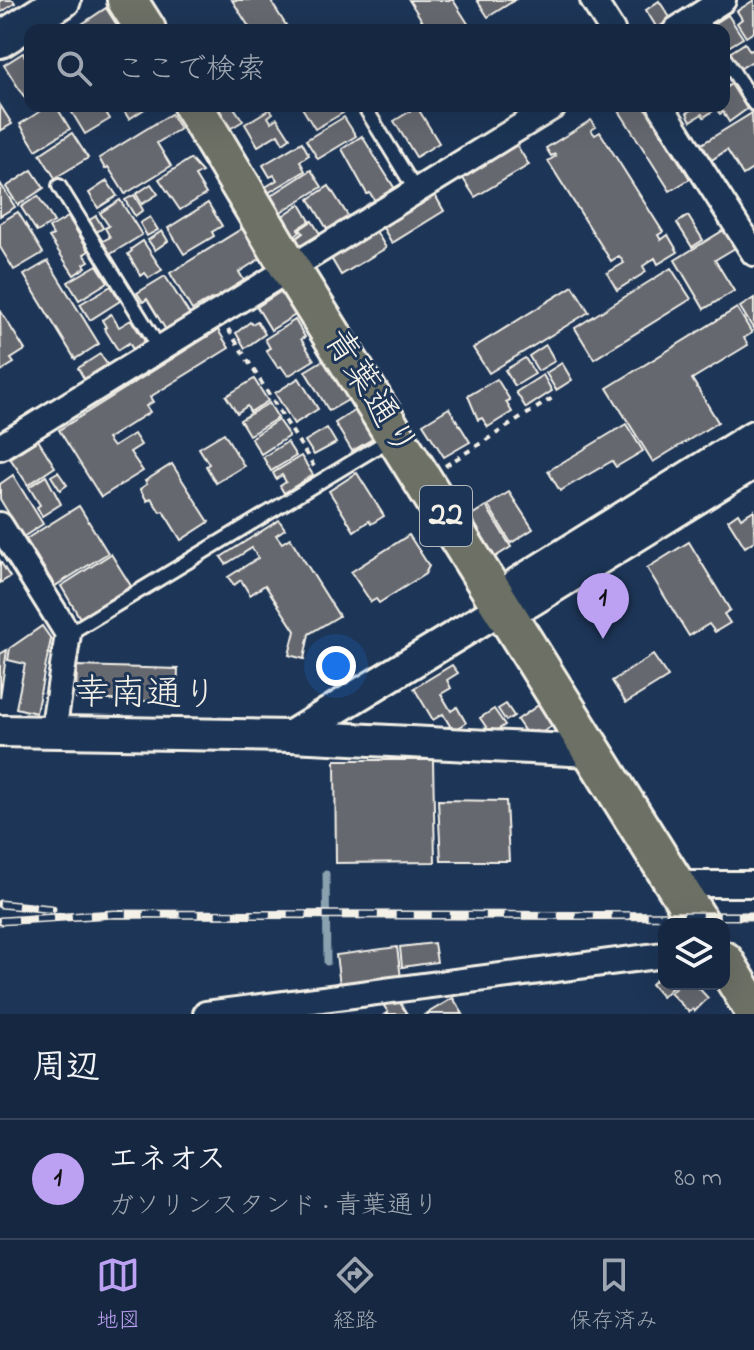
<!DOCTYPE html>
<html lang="ja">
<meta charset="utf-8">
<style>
body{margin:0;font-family:"Indie Flower","Klee One",sans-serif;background:#23344c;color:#f1f3f6}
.controls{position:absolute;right:24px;bottom:24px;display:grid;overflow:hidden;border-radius:16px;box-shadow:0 8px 32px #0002}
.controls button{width:72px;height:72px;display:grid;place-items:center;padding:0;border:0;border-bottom:2px solid #35445a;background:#162841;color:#f1f3f6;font:40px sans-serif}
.you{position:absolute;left:336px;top:666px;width:28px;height:28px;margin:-20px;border:6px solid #fff;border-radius:50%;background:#1a73e8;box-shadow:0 0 0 12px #1a73e833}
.badge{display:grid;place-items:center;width:52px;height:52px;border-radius:50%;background:#bca0f2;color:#111;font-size:26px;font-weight:700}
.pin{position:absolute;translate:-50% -66px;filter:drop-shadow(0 2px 4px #0008)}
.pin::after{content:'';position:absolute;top:42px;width:28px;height:24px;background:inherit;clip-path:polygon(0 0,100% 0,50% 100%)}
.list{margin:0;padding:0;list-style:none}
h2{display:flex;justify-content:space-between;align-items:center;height:104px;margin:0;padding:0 32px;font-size:34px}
h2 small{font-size:26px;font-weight:400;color:#9ea6b1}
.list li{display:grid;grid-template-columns:52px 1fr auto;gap:24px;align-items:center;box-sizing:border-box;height:120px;padding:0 32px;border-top:2px solid #35445a}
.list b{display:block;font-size:30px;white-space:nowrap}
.list p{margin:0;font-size:26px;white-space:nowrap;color:#9ea6b1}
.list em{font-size:26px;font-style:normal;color:#9ea6b1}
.icon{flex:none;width:44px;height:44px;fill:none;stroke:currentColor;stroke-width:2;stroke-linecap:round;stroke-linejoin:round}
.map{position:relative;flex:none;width:754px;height:1014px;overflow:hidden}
.search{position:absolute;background:#162841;box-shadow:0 8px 32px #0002;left:24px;right:24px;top:24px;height:88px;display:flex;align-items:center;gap:20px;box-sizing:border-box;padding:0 28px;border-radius:16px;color:#9ea6b1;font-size:30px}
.sheet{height:224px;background:#162841}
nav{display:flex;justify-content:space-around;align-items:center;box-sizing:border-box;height:112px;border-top:2px solid #35445a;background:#162841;font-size:22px;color:#9ea6b1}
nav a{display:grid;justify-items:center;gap:4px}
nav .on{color:#bca0f2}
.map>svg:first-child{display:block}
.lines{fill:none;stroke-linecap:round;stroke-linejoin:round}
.stream{stroke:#8aa2b0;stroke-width:7}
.building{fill:#666770;stroke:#f4f1e8;stroke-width:2}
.service-casing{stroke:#f4f1e8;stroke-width:18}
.minor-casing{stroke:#f4f1e8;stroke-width:30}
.tertiary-casing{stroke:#f4f1e8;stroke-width:36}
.secondary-casing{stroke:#f4f1e8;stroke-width:40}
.primary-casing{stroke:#f4f1e8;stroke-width:44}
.path{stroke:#f4f1e8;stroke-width:4;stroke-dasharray:6 6;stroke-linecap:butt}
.service{stroke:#1d3557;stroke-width:12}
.minor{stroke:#1d3557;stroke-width:24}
.tertiary{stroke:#1d3557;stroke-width:30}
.secondary{stroke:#1d3557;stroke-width:34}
.primary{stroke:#6c7065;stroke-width:38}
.rail-casing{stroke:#f4f1e8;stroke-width:9}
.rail{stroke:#1d3557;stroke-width:6;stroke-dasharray:18;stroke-linecap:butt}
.labels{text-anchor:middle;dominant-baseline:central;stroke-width:6;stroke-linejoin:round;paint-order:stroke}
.shield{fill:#1d3557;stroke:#b4b9bc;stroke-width:2}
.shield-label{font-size:34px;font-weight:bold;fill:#f4f1e8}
.street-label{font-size:36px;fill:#f4f1e8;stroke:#1d3557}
</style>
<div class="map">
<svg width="754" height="1014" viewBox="0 0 754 1014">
<rect width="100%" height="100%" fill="#1d3557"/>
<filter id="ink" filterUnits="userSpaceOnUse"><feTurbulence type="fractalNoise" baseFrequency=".0125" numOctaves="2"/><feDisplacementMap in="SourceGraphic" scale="16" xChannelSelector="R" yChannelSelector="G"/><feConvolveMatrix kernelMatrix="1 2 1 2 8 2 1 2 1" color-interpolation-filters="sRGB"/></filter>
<g filter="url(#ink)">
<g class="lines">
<!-- stream -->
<path class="stream" d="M326 874 327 962"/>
</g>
<!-- building -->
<g class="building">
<path d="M0 0H13L15 3 0 13Z"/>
<path d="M232 0H270L289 30H251Z"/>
<path d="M409 0H453L472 30H428Z"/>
<path d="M477 0H515L488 17Z"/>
<path d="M754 0V32L746 37 737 23 742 19 737 11Z"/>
<path d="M659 1 671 19 657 28 646 10Z"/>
<path d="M106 8 120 30H86L82 24Z"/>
<path d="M728 15 743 38 725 49 724 30H713L711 26Z"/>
<path d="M745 43 750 51 754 49V60L738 70 728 54Z"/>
<path d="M23 53 30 65V96L25 98 4 65Z"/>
<path d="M731 84 747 109 729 122 723 112 720 114 716 109 704 117 702 114 691 121 687 113 698 106H724V89Z"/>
<path d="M0 105 12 124 0 131Z"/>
<path d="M49 106H56L70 129 36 150 20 124Z"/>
<path d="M68 106H102L110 119 85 134Z"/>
<path d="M121 106H149L129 119Z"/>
<path d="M213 106H233L243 121 228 130Z"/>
<path d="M301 106H339L343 113 315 129Z"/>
<path d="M616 106H644L690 179 670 191Z"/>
<path d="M417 107 439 143 416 157 394 121Z"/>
<path d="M270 109 273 113 268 117 271 122 277 118 290 138 283 143 278 134 258 146 245 124Z"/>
<path d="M752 113 754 168 743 175 727 150 710 161 700 145Z"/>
<path d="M171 114 180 129 157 143 171 166 125 194 108 167 105 169 99 158Z"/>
<path d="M344 117 356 136 318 159 306 140Z"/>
<path d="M591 120 596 127 591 130 595 135 600 132 663 232 658 235 661 240 668 235 678 252 658 264 655 258 643 266 646 272 617 290 607 273 624 263 619 256 611 261 548 161 556 156 555 154 551 156 546 148Z"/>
<path d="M72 133 88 158 55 178 40 154Z"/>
<path d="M362 136 395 189 375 201 370 193 367 194 342 149Z"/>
<path d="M302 142 309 155 300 161 305 171 268 193 264 188 277 180 274 175 270 177 263 165Z"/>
<path d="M516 144 529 165 475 197 462 177Z"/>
<path d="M190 159 202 172 195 176 206 194 180 210 159 179Z"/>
<path d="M32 170 44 188 18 205 6 187Z"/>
<path d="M311 170 322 187 279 213 269 197Z"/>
<path d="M107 181 117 196 98 208 89 193Z"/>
<path d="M0 183 15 207 0 216Z"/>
<path d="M151 184 158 194 142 204 136 194Z"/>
<path d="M329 186 350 219 329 232 309 199Z"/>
<path d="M134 195 143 210 135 216 125 200Z"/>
<path d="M435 195 444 211 392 243 382 226Z"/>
<path d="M38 196 54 222 37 232 21 207Z"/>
<path d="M120 200 142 235 109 255 101 242 110 237 105 228 109 226 100 213Z"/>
<path d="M208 203 222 226 212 232 214 236 184 254 168 228Z"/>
<path d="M300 204 310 221 298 229 300 232 293 237 281 217Z"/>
<path d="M18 212 43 253 14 270 0 247V223Z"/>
<path d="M96 216 103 228 95 233 88 221Z"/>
<path d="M688 216 703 240 692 247 677 223Z"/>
<path d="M68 217 89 251 84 254 89 261 84 264 86 267 74 275 49 237 53 235 49 228Z"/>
<path d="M150 217 158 230 147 236 140 223Z"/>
<path d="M312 221 322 237 302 250 295 239 303 233 300 229Z"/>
<path d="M243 228 261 258 239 272 245 282 213 302 211 299 192 310 170 273Z"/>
<path d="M724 230 735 248 715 260 734 291 704 309 675 260Z"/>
<path d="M162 231 168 241 155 250 148 240Z"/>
<path d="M376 231 386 248 341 275 331 258Z"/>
<path d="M143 241 162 270 149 278 145 273 141 276 128 254 132 251 131 249Z"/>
<path d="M48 261 99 344 75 359 24 275Z"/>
<path d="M97 265 108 282 79 300 68 282Z"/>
<path d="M671 268 691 299 594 359 575 328Z"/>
<path d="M165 276 190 315 166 330 147 299 143 302 137 293Z"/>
<path d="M111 286 120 301 90 320 80 304Z"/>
<path d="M573 286 589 312 489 373 473 348Z"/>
<path d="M283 290 297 314 271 330 257 307Z"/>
<path d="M754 298V330L740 307Z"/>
<path d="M737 308 752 333 744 338 748 345 692 379 718 422 653 462 607 388Z"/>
<path d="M0 310 25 350 11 359 14 363 1 371Z"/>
<path d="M111 314 119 327 131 320 146 343 134 351 129 343 118 350 104 328 106 327 102 320Z"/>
<path d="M295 320 305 337 301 339 314 360 288 376 281 366 278 368 266 350 270 348 265 339Z"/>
<path d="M257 321 265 334 245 348 236 333 250 322 252 324Z"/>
<path d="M218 330 229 348 150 397 153 402 146 406 150 412 107 439 113 447 134 434 141 445 130 452 143 471 101 497 59 430Z"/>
<path d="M546 345 555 361 538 371 529 356Z"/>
<path d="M100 354 109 367 86 382 78 368Z"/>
<path d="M525 358 535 374 515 386 505 370Z"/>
<path d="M325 359 350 399 329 411 305 371Z"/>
<path d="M562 363 572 380 556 390 546 373Z"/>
<path d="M543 375 552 391 526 408 516 392Z"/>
<path d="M299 378 318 409 294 424 275 393Z"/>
<path d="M254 379 268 401 250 412 247 406 237 413 226 396Z"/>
<path d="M497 379 510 400 506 402 512 412 488 427 482 418 478 420 468 396Z"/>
<path d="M269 403 278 418 249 435 240 420Z"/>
<path d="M449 408 470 442 444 457 423 424Z"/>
<path d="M357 409 374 438 352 451 335 423Z"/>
<path d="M278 420 289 436 261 454 251 438Z"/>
<path d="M626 424 643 451 616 467 612 461 560 491 548 471Z"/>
<path d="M327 428 336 443 314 455 305 441Z"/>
<path d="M224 433 244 466 216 483 206 466 209 464 199 448Z"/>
<path d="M38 440 55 467 28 485 10 458Z"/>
<path d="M287 442 296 456 271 471 263 457Z"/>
<path d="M301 456 313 475 284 493 280 486 286 482 282 475 276 479 273 473Z"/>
<path d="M172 464 209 522 181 540 163 511 160 512 151 498 147 501 140 489 147 484 145 481Z"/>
<path d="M58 472 67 485 60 490 51 476Z"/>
<path d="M357 473 384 516 371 524 369 521 354 531 329 491Z"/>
<path d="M13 475 43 524 23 537 0 499V484Z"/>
<path d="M46 476 61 504 42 516 37 507 40 505 29 487Z"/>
<path d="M509 492 533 529 511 543 488 505Z"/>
<path d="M79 506 108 553 55 586 26 539Z"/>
<path d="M486 506 511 547 495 557 470 516Z"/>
<path d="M754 510V541L745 547 728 520 738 513 741 518Z"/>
<path d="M279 520 285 529 276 535 282 543 290 538 339 616 309 634 304 659 289 655 295 631 265 585 250 595 241 580 234 585 228 577 258 558 252 548 226 564 221 557Z"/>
<path d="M409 535 429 566 425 574 379 603 376 599 371 602 351 572Z"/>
<path d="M689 542 730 610 724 614 730 623 715 632 709 624 689 636 647 568Z"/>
<path d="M111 554 131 586 80 618 61 586Z"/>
<path d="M0 561 10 577 0 583Z"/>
<path d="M42 626 51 639 36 713 16 708 25 664 8 660 10 648Z"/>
<path d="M7 650 0 698V654Z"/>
<path d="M653 655 668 677 626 703 612 681Z"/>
<path d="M452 665 458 673 447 680 451 688 441 694 451 711 457 707 466 723 453 731 443 714 433 720 414 688Z"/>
<path d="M77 666 178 669 177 702 76 699Z"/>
<path d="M506 704 514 716 506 721 498 709Z"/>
<path d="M540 704 553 725 539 735 536 731 531 734 529 731 526 733 517 720Z"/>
<path d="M494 709 505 725 491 734 480 718Z"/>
<path d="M335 760H433L435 862 336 863Z"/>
<path d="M438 800 506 801 509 861H441Z"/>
<path d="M434 943 437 962 402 967 400 947Z"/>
<path d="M397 947 401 978 340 985 336 955Z"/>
<path d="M664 972V984H676L662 997 651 984Z"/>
<path d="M680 984H695L708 998 695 1011 693 1009 689 1012 670 993Z"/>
<path d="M397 998 407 1014H385L388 1012 384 1006Z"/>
<path d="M453 998 463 1014H426Z"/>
</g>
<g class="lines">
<!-- service casing -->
<g class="service-casing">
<g id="service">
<path d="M698 16 707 30"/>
<path d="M724 57 754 104"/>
<path d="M364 106 416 191"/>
<path d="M59 186 160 349"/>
<path d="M68 634 392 438"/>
</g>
</g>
<!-- minor casing -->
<g class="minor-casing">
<g id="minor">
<path d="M593 0 612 30"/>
<path d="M676 30 723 0"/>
<path d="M661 106 754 253"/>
<path d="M0 447 554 106"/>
<path d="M0 525 68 634 53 732"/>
<path d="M675 884H754"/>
<path d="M206 1014 664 955"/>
</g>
</g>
<!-- tertiary casing -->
<g class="tertiary-casing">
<g id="tertiary">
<path d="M503 607 518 583 754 436"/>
<path d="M0 731 291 736 591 751"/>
<path d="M291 736 503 607 529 602 754 463"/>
</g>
</g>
<!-- secondary casing -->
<g class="secondary-casing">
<path id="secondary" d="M0 40 63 0"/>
</g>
<!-- primary casing -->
<g class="primary-casing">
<g id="primary">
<path d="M127 0 146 30"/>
<path d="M193 106 290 268 700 924"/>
<path d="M724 961 754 1010"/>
</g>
</g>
<!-- path -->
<g class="path">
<path d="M228 329 315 468"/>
<path d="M445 466 554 397"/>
</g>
<!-- service -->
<use href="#service" class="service"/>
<!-- minor -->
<use href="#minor" class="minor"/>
<!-- tertiary -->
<use href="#tertiary" class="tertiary"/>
<!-- secondary -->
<use href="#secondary" class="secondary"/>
<!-- primary -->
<use href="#primary" class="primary"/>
<!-- rail casing -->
<g class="rail-casing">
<g id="rail">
<path d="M0 904 52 909"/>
<path d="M0 921 114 914 754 916"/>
</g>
</g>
<!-- rail -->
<use href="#rail" class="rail"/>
</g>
</g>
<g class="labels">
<!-- shield labels -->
<rect class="shield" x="420" y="486" width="52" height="60" rx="6"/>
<g class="shield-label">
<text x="446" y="516">22</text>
</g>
<!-- street labels -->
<g class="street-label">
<text transform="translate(369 394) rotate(58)">青葉通り</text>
<text transform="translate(146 696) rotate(1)">幸南通り</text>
</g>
</g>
</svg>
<div class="controls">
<button><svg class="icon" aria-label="layers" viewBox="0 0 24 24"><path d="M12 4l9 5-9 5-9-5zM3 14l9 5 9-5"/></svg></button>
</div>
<div class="you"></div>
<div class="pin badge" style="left:603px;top:639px">1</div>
<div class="search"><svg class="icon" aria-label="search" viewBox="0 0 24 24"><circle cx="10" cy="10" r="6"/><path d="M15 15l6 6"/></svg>ここで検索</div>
</div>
<section class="sheet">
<h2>周辺<small></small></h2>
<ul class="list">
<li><span class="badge">1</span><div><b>エネオス</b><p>ガソリンスタンド · 青葉通り</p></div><em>80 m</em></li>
</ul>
</section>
<nav>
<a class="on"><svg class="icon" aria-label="map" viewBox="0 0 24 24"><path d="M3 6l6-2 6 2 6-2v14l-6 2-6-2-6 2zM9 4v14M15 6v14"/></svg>地図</a>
<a><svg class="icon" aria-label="directions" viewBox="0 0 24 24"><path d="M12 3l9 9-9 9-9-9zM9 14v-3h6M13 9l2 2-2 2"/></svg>経路</a>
<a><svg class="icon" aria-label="saved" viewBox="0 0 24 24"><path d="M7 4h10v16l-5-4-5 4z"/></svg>保存済み</a>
</nav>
